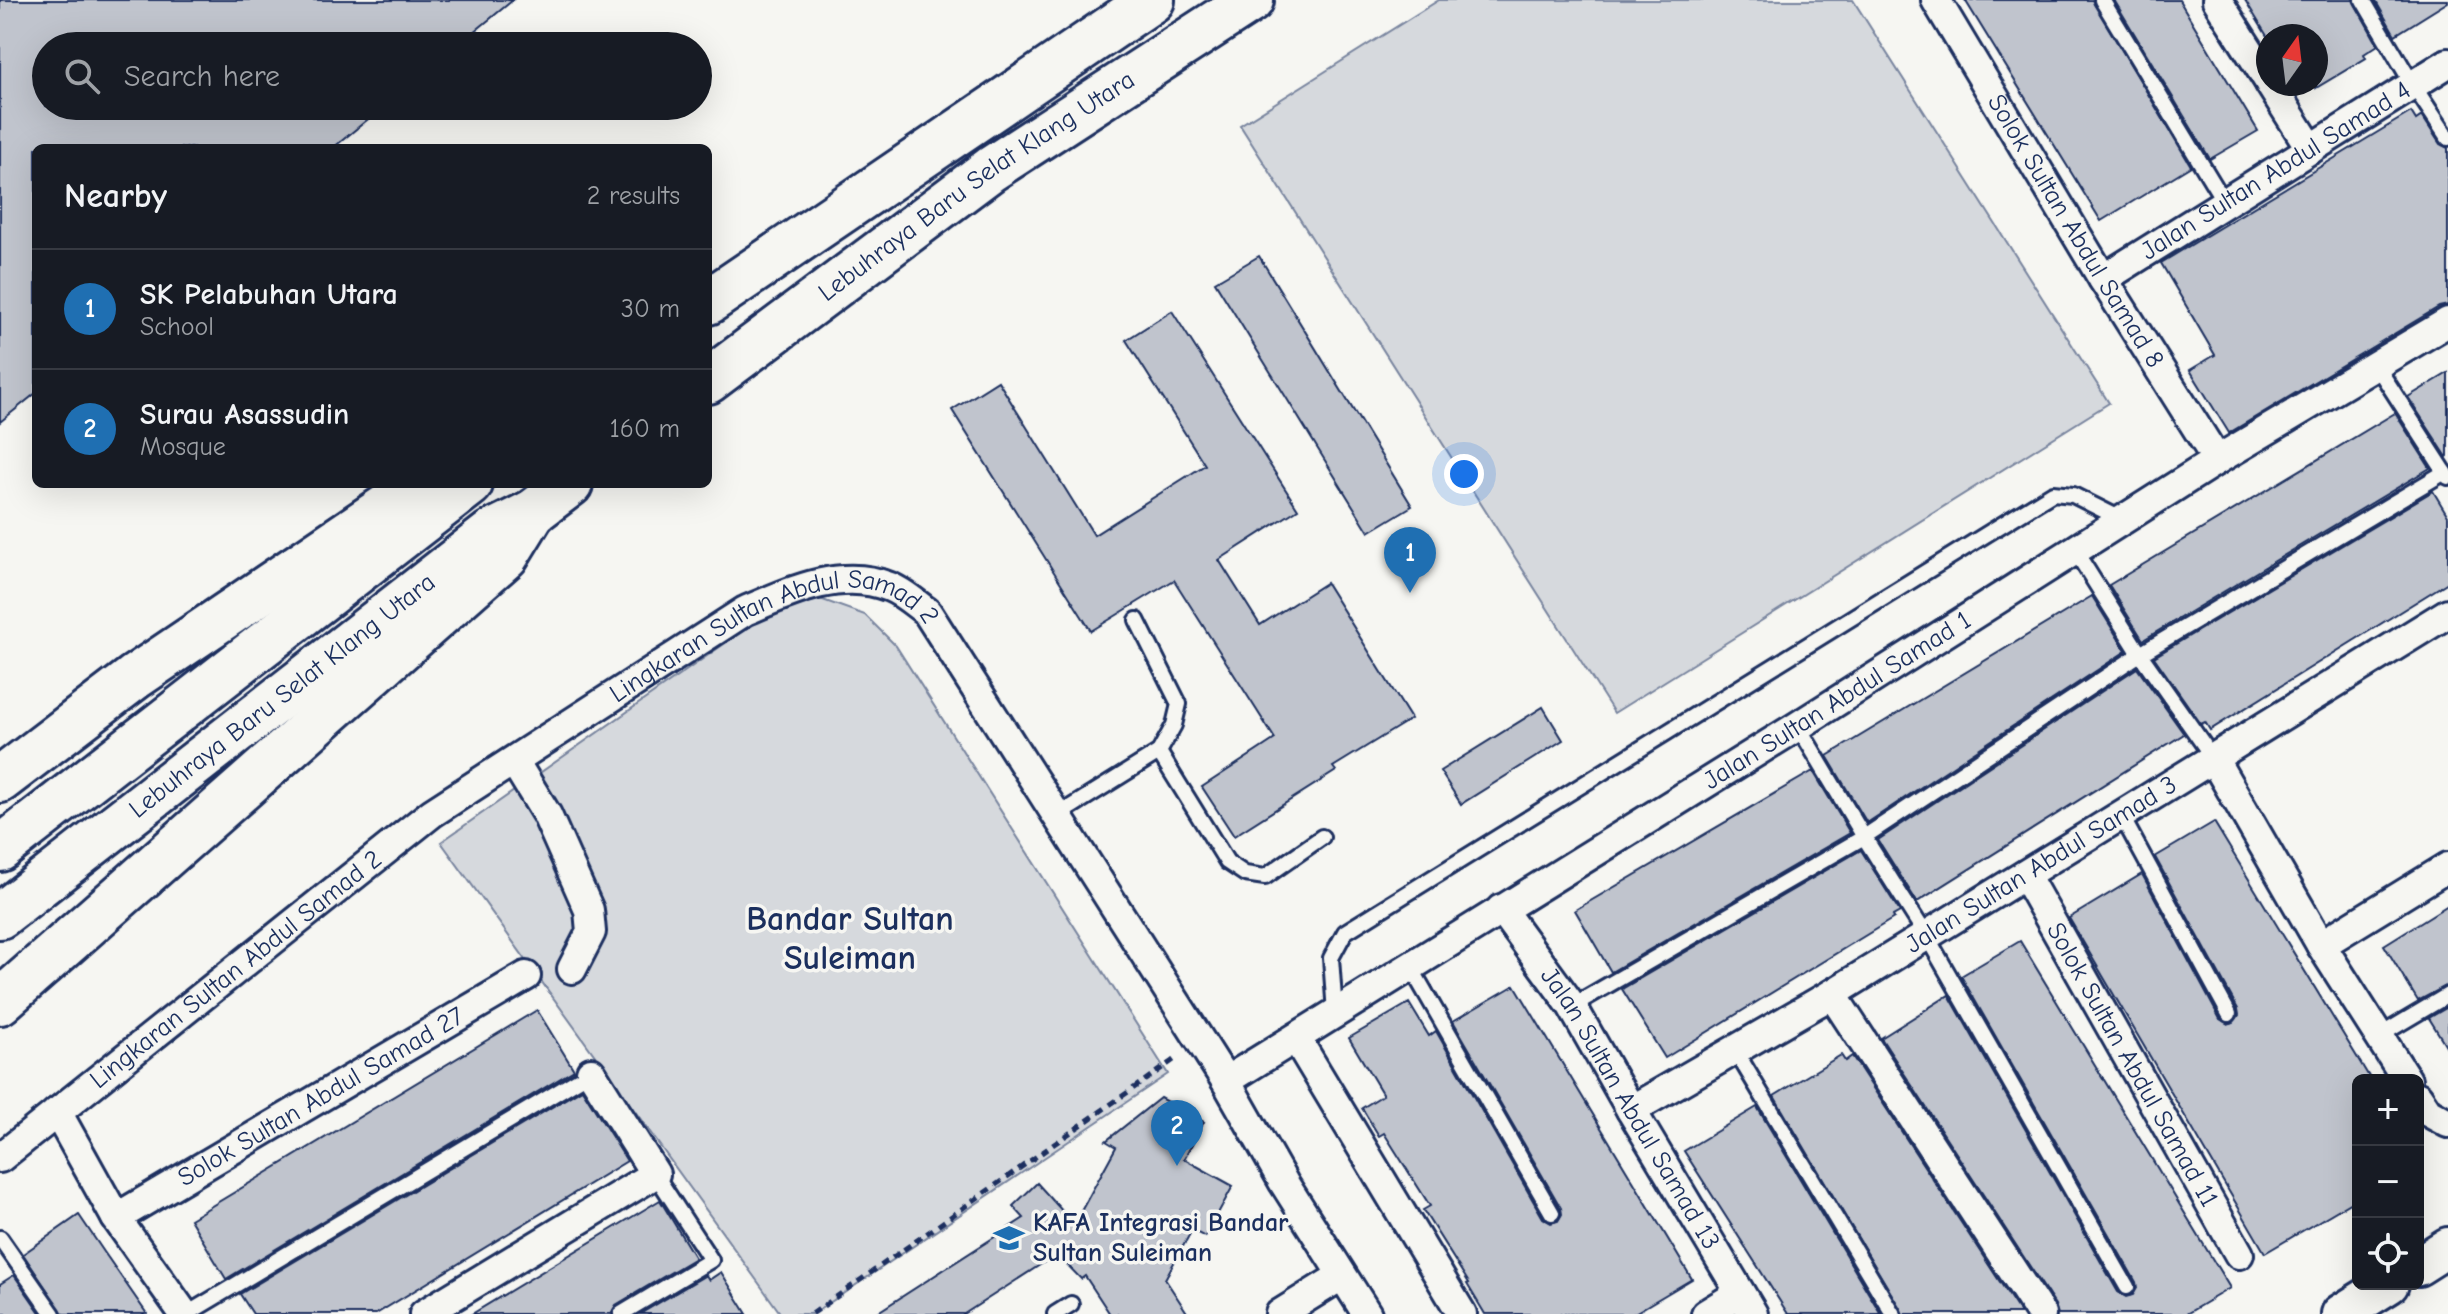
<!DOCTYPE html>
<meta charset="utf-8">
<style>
body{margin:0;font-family:"Comic Neue",sans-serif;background:#20242c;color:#f1f3f6}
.controls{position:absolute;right:24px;bottom:24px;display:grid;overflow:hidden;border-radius:12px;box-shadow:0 8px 32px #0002}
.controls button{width:72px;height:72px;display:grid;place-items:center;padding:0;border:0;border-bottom:2px solid #363941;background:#171b24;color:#f1f3f6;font:40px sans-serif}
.compass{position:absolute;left:2256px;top:24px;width:72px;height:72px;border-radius:50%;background:#171b24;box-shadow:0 8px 32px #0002;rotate:14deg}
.you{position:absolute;left:1464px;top:474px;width:28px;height:28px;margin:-20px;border:6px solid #fff;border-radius:50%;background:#1a73e8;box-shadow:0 0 0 12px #1a73e833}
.badge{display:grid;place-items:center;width:52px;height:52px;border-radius:50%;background:#1f6fb2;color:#fff;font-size:26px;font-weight:700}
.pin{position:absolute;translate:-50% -66px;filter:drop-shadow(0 2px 4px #0008)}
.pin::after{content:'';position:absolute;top:42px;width:28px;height:24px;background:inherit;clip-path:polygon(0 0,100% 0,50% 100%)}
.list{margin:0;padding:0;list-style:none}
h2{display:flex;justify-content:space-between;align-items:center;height:104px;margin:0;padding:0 32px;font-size:34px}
h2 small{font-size:26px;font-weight:400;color:#9ea1a6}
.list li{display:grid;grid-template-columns:52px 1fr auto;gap:24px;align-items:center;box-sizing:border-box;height:120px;padding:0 32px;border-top:2px solid #363941}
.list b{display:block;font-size:30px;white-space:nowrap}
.list p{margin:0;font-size:26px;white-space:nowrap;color:#9ea1a6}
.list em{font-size:26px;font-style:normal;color:#9ea1a6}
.icon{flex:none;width:44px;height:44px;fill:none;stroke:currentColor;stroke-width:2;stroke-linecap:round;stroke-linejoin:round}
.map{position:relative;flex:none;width:2448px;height:1314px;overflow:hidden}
.search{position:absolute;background:#171b24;box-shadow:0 8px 32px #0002;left:32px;top:32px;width:680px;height:88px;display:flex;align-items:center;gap:20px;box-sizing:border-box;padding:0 28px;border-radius:44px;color:#9ea1a6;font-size:30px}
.panel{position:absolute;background:#171b24;box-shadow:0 8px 32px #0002;left:32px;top:144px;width:680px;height:344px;border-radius:12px}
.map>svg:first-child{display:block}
.green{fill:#d6d9dd;stroke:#78849e;stroke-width:2}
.building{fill:#c0c4cd;stroke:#1b2f5e;stroke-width:2}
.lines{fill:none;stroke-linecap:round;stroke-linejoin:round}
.lane-casing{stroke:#1b2f5e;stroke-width:20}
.street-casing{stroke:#1b2f5e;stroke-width:34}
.secondary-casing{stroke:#1b2f5e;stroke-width:44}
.highway-casing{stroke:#1b2f5e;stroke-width:50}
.path{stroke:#1b2f5e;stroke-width:5;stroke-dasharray:8 6;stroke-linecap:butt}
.lane{stroke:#f6f6f2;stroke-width:14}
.street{stroke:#f6f6f2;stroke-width:28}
.secondary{stroke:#f6f6f2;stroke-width:38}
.highway{stroke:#f6f6f2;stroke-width:44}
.labels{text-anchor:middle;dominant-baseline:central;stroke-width:7;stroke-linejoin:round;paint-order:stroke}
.street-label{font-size:26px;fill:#1b2f5e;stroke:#f6f6f2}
.poi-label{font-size:26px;font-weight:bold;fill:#1b2f5e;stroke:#f6f6f2;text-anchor:start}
.district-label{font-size:34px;font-weight:bold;fill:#1b2f5e;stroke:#f6f6f2}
</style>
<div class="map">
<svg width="2448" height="1314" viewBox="0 0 2448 1314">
<rect width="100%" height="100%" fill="#f6f6f2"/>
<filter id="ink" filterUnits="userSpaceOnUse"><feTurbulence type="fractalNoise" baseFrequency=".0125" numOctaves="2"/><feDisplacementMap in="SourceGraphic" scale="16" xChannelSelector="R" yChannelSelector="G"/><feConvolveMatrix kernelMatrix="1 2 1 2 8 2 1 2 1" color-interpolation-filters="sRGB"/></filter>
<g filter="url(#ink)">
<!-- green -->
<g class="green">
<path d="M1439 0H1853L2109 403 1614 713 1240 125Z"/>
<path d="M820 599 865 615 896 646 1168 1074 813 1314H781L441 842 767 614Z"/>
</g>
<!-- building -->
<g class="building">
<path d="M0 0H513L457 46H46V106H384L333 148H36V393L0 422Z"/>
<path d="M1965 0H2092L2191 166 2101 221Z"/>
<path d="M2114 0H2179L2258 131 2210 159Z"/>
<path d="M2245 0H2353L2378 45 2364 54 2366 58 2316 88V36H2267Z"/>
<path d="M2375 0H2448V2L2395 35Z"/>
<path d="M2411 112 2416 120 2422 116 2440 144 2448 148V305L2439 307 2229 433 2190 370 2215 355 2161 263Z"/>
<path d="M1259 256 1412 506 1369 532 1215 282Z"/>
<path d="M1172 311 1298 509 1219 560 1260 625 1326 583 1411 719 1333 767 1336 771 1234 836 1202 787 1275 739 1174 580 1091 631 952 410 998 381 1094 535 1205 465 1126 340Z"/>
<path d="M2448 373V456L2447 457 2408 397Z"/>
<path d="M2395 413 2430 468 2143 640 2109 585Z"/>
<path d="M2433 491 2448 516V582L2210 730 2205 722 2201 724 2154 657Z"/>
<path d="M2092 596 2126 651 1867 823 1827 756Z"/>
<path d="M2137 668 2184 734 1917 902 1878 840Z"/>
<path d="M1543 707 1563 740 1461 804 1440 771Z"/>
<path d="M1813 771 1850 833 1611 972 1575 910Z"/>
<path d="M2214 822 2371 1080H2358V1198L2265 1253 2069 918 2142 874 2220 1019 2228 1024 2234 1022 2239 1015 2238 1009 2155 857Z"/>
<path d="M1861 850 1900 912 1893 916 1894 918 1665 1058 1622 989Z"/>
<path d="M2448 905V985L2418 1001 2384 945Z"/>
<path d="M2020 941 2230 1288 2186 1314H2058L2055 1305 1881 1038 1949 995 2118 1292 2126 1297 2133 1295 2137 1288 2136 1282 1961 976Z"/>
<path d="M1515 985 1692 1279 1633 1314H1485L1467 1284 1469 1283 1423 1210 1430 1206 1384 1133 1379 1136 1362 1108 1383 1095 1349 1038 1409 1003 1429 1036 1436 1031 1543 1218 1551 1223 1558 1221 1562 1214 1561 1208 1453 1021Z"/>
<path d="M2448 1007V1049L2429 1018Z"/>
<path d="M537 1010 574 1070 226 1279 190 1219Z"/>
<path d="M1841 1055 1845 1061 1852 1056 2021 1314H1903L1774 1096Z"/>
<path d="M582 1089 627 1161 376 1314H253L240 1294Z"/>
<path d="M1160 1098 1204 1122 1184 1159 1233 1186 1205 1237 1192 1230 1165 1279 1188 1314H1110L1085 1276 1081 1279 1057 1254 964 1314H875L1024 1218 1013 1206 1037 1183 1074 1224 1116 1147 1106 1141Z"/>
<path d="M1757 1107 1881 1314H1788L1684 1151Z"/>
<path d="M660 1200 695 1258 616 1305 611 1314H472Z"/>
<path d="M79 1215 104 1252 147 1314H63L23 1254Z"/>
<path d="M721 1272 747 1314H640L706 1275 709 1280Z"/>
<path d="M14 1275 41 1314H0V1284Z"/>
</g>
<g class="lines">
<!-- lane casing -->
<g class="lane-casing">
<g id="lane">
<path d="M2102 0 2225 203"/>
<path d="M2363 0 2413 85 2448 138"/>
<path d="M2376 365 2448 477"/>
<path d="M2074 549 2140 654 2213 758"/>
<path d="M1798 726 1864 837 1926 935 2127 1287"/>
<path d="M1159 752 1227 862 1245 874 1265 877 1322 837"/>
<path d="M1058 815 1159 752 1174 725 1179 704 1137 620"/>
<path d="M2121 815 2229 1014"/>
<path d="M1410 966 1552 1213"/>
<path d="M1572 1006 1864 837 2140 654 2445 472"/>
<path d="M1335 1013 1331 958 1345 932 2053 493 2073 495 2121 519"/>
<path d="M2379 1036 2448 995"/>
<path d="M1735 1050 1893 1314"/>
<path d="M0 1238 53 1314"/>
<path d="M187 1314 591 1072"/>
<path d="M621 1314 711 1260 655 1174"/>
<path d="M1055 1314 1071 1304"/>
</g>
</g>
<!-- street casing -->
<g class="street-casing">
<g id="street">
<path id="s1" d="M1936 0 2103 279 2217 460"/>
<path d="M2217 0 2268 80"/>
<path d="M2270 84 2311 149"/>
<path id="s2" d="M2103 279 2448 63"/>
<path d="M2213 758 2321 945 2407 1080"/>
<path d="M514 761 547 815 589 910 591 932 572 969"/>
<path id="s3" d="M2025 875 2239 1254"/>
<path id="s4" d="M1501 909 1572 1006 1631 1110 1753 1314"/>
<path d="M2321 945 2448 867"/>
<path d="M1832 994 2041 1314"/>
<path d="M1296 1038 1462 1314"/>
<path id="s5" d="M1226 1081 1798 726 2217 460 2448 322"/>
<path d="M2418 1097 2428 1112 2448 1123"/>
<path id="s6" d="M1631 1110 1832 994 2448 613"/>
<path d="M57 1112 116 1218 184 1314"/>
<path id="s7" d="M0 1158 432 813 745 611C789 592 841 567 890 587 903 592 916 604 927 612L1226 1081 1284 1183 1367 1314"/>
<path id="s8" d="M116 1218 526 976"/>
<path d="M424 1314 655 1174 591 1072"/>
<path d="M1280 1314 1341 1276"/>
<path d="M1706 1314 1740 1293"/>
</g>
</g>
<!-- secondary casing -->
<g class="secondary-casing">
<g id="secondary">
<path d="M2418 1266 2448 1247"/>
<path d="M2341 1314 2389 1284"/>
</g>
</g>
<!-- highway casing -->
<g class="highway-casing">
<g id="highway">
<path d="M708 302 1152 0"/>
<path id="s9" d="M708 381 991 169 1251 0"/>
<path d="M0 780 135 677 420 484"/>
<path d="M0 849 470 484"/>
<path id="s10" d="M0 916 491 533 533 512 570 484"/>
<path d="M0 1002 506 556 533 512"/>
</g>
</g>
<!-- path -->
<path class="path" d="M812 1314 1178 1057"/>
<!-- lane -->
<use href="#lane" class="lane"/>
<!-- street -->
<use href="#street" class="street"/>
<!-- secondary -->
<use href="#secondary" class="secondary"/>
<!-- highway -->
<use href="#highway" class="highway"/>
</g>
</g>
<!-- icons -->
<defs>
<g id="school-bare" transform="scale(2.4)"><path d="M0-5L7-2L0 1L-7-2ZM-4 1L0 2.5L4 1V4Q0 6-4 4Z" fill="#1f6fb2" stroke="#f6f6f2" stroke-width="2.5" paint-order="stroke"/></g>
</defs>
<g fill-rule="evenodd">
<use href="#school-bare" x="1009" y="1238"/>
</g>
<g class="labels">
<!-- street labels -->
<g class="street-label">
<text stroke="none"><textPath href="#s2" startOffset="204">Jalan Sultan Abdul Samad 4</textPath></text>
<text stroke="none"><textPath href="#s9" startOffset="332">Lebuhraya Baru Selat Klang Utara</textPath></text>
<text stroke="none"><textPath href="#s1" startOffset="270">Solok Sultan Abdul Samad 8</textPath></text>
<text stroke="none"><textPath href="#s7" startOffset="950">Lingkaran Sultan Abdul Samad 2</textPath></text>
<text stroke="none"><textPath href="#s10" startOffset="358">Lebuhraya Baru Selat Klang Utara</textPath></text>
<text stroke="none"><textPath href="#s5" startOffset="720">Jalan Sultan Abdul Samad 1</textPath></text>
<text stroke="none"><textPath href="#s6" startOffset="478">Jalan Sultan Abdul Samad 3</textPath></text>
<text stroke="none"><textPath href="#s7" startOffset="302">Lingkaran Sultan Abdul Samad 2</textPath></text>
<text stroke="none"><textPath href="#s3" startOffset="218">Solok Sultan Abdul Samad 11</textPath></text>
<text stroke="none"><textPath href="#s8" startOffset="238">Solok Sultan Abdul Samad 27</textPath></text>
<text stroke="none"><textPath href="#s4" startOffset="238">Jalan Sultan Abdul Samad 13</textPath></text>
</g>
<!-- poi labels -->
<g class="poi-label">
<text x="1033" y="1223">KAFA Integrasi Bandar<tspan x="1033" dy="30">Sultan Suleiman</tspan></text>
</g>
<!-- district labels -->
<g class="district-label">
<text x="850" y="919">Bandar Sultan<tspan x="850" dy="39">Suleiman</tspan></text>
</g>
</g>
</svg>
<div class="controls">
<button>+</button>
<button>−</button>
<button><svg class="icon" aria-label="locate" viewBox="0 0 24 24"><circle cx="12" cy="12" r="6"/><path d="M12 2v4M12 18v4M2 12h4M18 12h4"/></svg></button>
</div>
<svg class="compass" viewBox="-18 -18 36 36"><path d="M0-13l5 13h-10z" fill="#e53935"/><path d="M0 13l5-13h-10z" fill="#9ea1a6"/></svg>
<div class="you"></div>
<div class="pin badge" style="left:1410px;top:593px">1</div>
<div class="pin badge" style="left:1177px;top:1166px">2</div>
<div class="search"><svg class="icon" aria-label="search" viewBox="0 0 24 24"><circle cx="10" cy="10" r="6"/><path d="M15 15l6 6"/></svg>Search here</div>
<section class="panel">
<h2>Nearby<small>2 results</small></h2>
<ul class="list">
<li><span class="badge">1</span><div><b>SK Pelabuhan Utara</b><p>School</p></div><em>30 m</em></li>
<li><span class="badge">2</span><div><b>Surau Asassudin</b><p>Mosque</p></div><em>160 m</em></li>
</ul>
</section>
</div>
